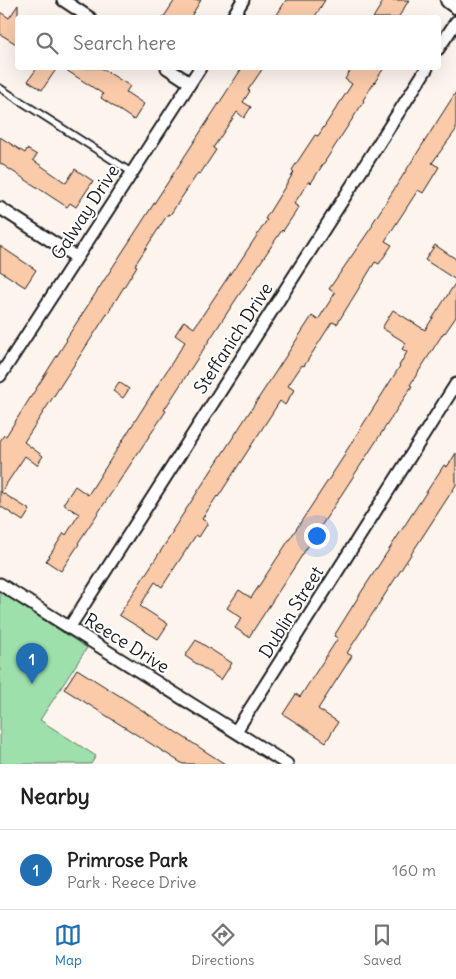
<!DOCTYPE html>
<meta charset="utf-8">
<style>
body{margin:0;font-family:Delius,sans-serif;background:#f6f6f6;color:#202124}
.you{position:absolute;left:316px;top:535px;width:18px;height:18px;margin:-12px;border:4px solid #fff;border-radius:50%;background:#1a73e8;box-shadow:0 0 0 8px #1a73e833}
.badge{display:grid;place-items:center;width:32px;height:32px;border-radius:50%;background:#1f6fb2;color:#fff;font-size:16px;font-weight:700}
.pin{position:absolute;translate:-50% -41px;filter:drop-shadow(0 1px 2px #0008)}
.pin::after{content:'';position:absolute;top:26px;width:18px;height:15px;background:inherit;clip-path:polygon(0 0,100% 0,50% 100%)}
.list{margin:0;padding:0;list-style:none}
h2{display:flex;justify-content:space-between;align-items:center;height:65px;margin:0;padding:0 20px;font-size:21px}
h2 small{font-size:16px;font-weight:400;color:#757577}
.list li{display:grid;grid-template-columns:32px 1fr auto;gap:15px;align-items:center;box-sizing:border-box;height:80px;padding:0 20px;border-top:1px solid #e0e0e0}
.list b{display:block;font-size:19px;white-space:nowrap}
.list p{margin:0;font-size:16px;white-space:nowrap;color:#757577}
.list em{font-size:16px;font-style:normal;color:#757577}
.icon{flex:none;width:28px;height:28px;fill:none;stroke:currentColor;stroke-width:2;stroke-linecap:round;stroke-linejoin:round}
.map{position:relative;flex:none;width:456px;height:764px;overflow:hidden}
.search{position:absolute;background:#fff;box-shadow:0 5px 20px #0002;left:15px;right:15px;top:15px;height:55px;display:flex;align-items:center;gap:12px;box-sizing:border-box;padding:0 18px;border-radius:5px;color:#757577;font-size:19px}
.sheet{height:145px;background:#fff}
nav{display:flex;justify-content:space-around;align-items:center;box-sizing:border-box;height:70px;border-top:1px solid #e0e0e0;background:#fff;font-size:14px;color:#757577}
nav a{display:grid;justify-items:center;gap:2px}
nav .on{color:#1f6fb2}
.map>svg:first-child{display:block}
.green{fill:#9de0ab;stroke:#5c7e64}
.building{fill:#facaa9;stroke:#1c1c1c}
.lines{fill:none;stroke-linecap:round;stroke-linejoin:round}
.lane-casing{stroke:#1c1c1c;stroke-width:9}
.street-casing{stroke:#1c1c1c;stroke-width:15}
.secondary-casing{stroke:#1c1c1c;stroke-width:20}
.lane{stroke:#fff;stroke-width:5.5}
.street{stroke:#fff;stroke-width:11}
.secondary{stroke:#fff;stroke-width:16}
.labels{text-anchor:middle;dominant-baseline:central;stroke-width:4;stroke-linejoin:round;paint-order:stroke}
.street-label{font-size:18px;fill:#1c1c1c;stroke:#fff}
</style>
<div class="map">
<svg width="456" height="764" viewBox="0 0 456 764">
<rect width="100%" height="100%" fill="#fef4ee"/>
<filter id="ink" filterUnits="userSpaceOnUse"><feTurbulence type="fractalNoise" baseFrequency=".02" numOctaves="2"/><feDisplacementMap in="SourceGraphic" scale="10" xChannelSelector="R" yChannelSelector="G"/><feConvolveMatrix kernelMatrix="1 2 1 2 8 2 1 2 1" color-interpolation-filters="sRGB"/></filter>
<g filter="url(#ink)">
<!-- green -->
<path class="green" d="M0 592 87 648 40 720 96 756 91 764H0Z"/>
<!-- building -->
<g class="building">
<path d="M175 0H201L190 18H163Z"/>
<path d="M286 0H325L314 18H275Z"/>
<path d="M384 0H409L398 18H373Z"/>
<path d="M18 5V45L0 34V12L9 18Z"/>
<path d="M37 68H57L42 90 28 81Z"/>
<path d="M63 68H101L130 86 126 92 144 104 134 120 101 98 103 94Z"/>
<path d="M242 68H263L248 90 250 91 243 102 251 107 244 118 237 112 213 148 216 150 200 174 198 173 170 215 168 214 135 265 137 266 109 311 24 442 43 456 37 465 25 456 1 492 30 510 23 521 0 506V441L4 435 6 436 39 384 67 340 66 339Z"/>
<path d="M352 68H384L363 100 364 101 311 183 309 181 294 204 299 207 283 231 282 230 227 313 164 410 166 411 78 543 79 544 61 571 46 561 64 533 66 535 79 514 63 504 75 486 88 495 185 342 175 335 184 321 194 328 234 268 235 269 267 220 265 219 294 172 292 170 315 135 318 136 352 84 345 79Z"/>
<path d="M456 92V130L432 163 439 167 423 193 418 190 385 241 392 245 379 264 375 262 337 324 332 322 304 366 302 365 288 386 294 390 285 405 280 401 218 497 217 496 202 519 208 523 199 537 196 535 162 587 155 582 140 606 168 624 158 639 119 615 173 532 172 531 312 316 318 320 335 293 329 289 373 225 372 224Z"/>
<path d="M0 137 25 153 27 149 37 155 33 160 66 183 75 169 93 181 76 207 70 203 67 207 0 163Z"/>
<path d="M435 245 456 259V280L425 260Z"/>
<path d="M0 246 36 270 25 287 0 271Z"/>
<path d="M456 282V317L445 333 444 332 410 385 412 386 249 637 235 628 242 618 227 608 239 590 251 598 346 453H345L400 366H399L407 352 402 349 406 343 382 328 393 310 425 330Z"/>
<path d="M119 382 129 389 123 398 113 391Z"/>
<path d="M456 453V485L347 653 352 656 318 709 338 722 326 742 283 714 296 694 300 697 338 638 334 636 362 591 444 465 447 467Z"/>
<path d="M196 640 232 663 221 680 185 656Z"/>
<path d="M77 669 131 703 225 764H183L64 689Z"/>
</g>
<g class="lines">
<!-- lane casing -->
<g class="lane-casing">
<path id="lane" d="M0 88 131 172"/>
</g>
<!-- street casing -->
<g class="street-casing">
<g id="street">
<path d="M63 0 90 18"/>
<path d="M232 18 243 0"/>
<path d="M438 49 456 22"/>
<path d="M167 68 190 83"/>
<path d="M0 208 76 257"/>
<path d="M0 376 200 68"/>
<path d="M0 584 287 764"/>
<path d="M69 628 427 68"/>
<path d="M236 731 456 384"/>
</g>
</g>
<!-- secondary casing -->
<g class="secondary-casing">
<path id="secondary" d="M449 0 456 5"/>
</g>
<!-- lane -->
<use href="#lane" class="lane"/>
<!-- street -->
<use href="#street" class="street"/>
<!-- secondary -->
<use href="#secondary" class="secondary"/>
</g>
</g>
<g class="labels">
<!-- street labels -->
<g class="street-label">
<text transform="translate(85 212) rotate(-57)">Galway Drive</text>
<text transform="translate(233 338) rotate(-57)">Steffanich Drive</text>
<text transform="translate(291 612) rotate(-58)">Dublin Street</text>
<text transform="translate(127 643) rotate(32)">Reece Drive</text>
</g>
</g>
</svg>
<div class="you"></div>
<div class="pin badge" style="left:32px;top:684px">1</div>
<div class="search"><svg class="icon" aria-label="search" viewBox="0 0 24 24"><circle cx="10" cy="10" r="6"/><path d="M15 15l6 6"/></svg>Search here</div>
</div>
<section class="sheet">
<h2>Nearby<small></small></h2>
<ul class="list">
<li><span class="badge">1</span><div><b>Primrose Park</b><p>Park · Reece Drive</p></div><em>160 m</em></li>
</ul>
</section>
<nav>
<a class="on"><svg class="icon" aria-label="map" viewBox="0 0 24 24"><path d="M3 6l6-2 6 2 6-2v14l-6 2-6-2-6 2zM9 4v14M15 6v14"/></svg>Map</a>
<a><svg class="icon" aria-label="directions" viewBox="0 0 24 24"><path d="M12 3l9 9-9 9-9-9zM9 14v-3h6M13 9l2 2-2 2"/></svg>Directions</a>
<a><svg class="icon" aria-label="saved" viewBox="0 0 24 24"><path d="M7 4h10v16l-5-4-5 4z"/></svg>Saved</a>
</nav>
